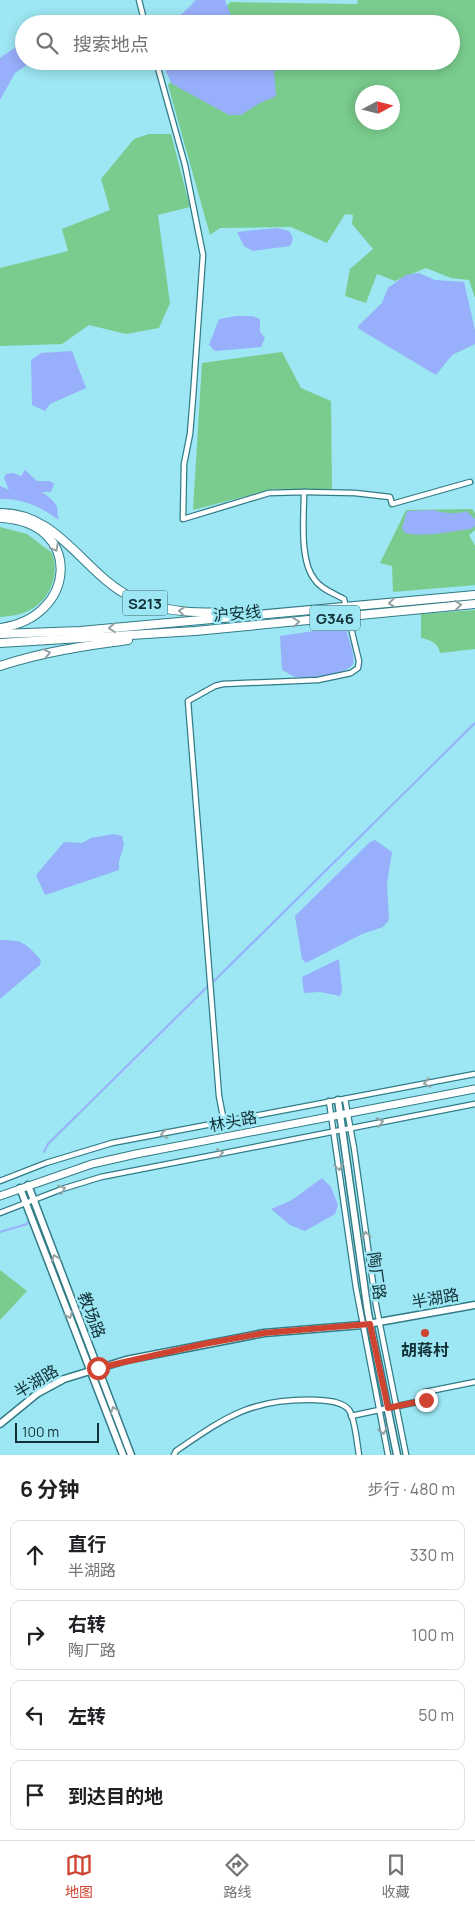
<!DOCTYPE html>
<html lang="zh">
<meta charset="utf-8">
<style>
body{margin:0;font-family:Manrope,"Noto Sans SC",sans-serif;background:#f6f6f6;color:#202124}
.compass{position:absolute;left:355px;top:85px;width:45px;height:45px;border-radius:50%;background:#fff;box-shadow:0 2px 12px #0003;rotate:83deg}
.scale{position:absolute;left:15px;bottom:12px;width:84px;box-sizing:border-box;padding-left:5px;border:2px solid #113035;border-top:0;font-size:14px;line-height:18px;white-space:nowrap;color:#113035;-webkit-text-stroke:4px #9de6f3;paint-order:stroke}
.stop{position:absolute;width:15px;height:15px;margin:-11px;border:4px solid #cf4331;border-radius:50%;background:#fff}
.stop.end{background:#cf4331;border-color:#fff;box-shadow:0 1px 5px #0008}
.list{margin:0;padding:0;list-style:none}
h2{display:flex;justify-content:space-between;align-items:center;height:65px;margin:0;padding:0 20px;font-size:21px}
h2 small{font-size:16px;font-weight:400;color:#757577}
.list li{display:grid;grid-template-columns:32px 1fr auto;gap:15px;align-items:center;box-sizing:border-box;height:70px;margin:0 10px 10px;padding:0 10px;border:1px solid #e0e0e0;border-radius:10px}
.list b{display:block;font-size:19px;white-space:nowrap}
.list p{margin:0;font-size:16px;white-space:nowrap;color:#757577}
.list em{font-size:16px;font-style:normal;color:#757577}
.icon{flex:none;width:28px;height:28px;fill:none;stroke:currentColor;stroke-width:2;stroke-linecap:round;stroke-linejoin:round}
.map{position:relative;flex:none;width:475px;height:1455px;overflow:hidden}
.search{position:absolute;background:#fff;box-shadow:0 2px 12px #0003;left:15px;right:15px;top:15px;height:55px;display:flex;align-items:center;gap:12px;box-sizing:border-box;padding:0 18px;border-radius:28px;color:#757577;font-size:19px}
.sheet{height:385px;background:#fff}
nav{display:flex;justify-content:space-around;align-items:center;box-sizing:border-box;height:70px;border-top:1px solid #e0e0e0;background:#fff;font-size:14px;color:#757577}
nav a{display:grid;justify-items:center;gap:2px}
nav .on{color:#cf4331}
.map>svg:first-child{display:block}
.green{fill:#7acc8e;fill-rule:evenodd}
.water{fill:#98affb}
.lines{fill:none;stroke-linecap:round;stroke-linejoin:round}
.stream{stroke:#98affb;stroke-width:2}
.street-casing{stroke:#327c88;stroke-width:7}
.secondary-casing{stroke:#327c88;stroke-width:9}
.primary-casing{stroke:#327c88;stroke-width:9}
.highway-casing{stroke:#327c88;stroke-width:10}
.street{stroke:#fff;stroke-width:4.5}
.secondary{stroke:#fff;stroke-width:6}
.primary{stroke:#fff;stroke-width:7}
.highway{stroke:#fff;stroke-width:8}
.oneway{stroke:#94a2a4}
.route{stroke:#cf4331;stroke-width:6}
.poi-dot{fill:#cf4331;stroke:#9de6f3;stroke-width:2}
.labels{text-anchor:middle;dominant-baseline:central;stroke-width:5;stroke-linejoin:round;paint-order:stroke}
.shield{fill:#9de6f3;stroke:#3b676e;stroke-width:1}
.shield-label{font-size:15px;font-weight:bold;fill:#113035}
.street-label{font-size:16px;fill:#113035;stroke:#9de6f3}
.poi-label{font-size:16px;font-weight:bold;fill:#113035;stroke:#9de6f3}
</style>
<div class="map">
<svg width="475" height="1455" viewBox="0 0 475 1455">
<rect width="100%" height="100%" fill="#9de6f3"/>
<!-- green -->
<g class="green">
<path d="M358 0H475V298L469 280 451 278 426 268 395 281 377 274 366 303 345 296 350 269 373 249 352 224 353 215 345 214 327 243 291 227 220 228 210 235 168 85 186 61H451V24H214L230 2 357 4ZM362 92H392V122H362Z"/>
<path d="M149 134H171L190 207 158 215 170 303 159 328 126 334 89 325 62 344 0 346V268L68 251 62 229 110 210 101 179 134 139Z"/>
<path d="M282 352 301 388 331 401 332 489H273L193 510 202 363Z"/>
<path d="M472 509 475 513V530L469 535 475 546V585L393 592 392 566 380 563 406 510Z"/>
<path d="M0 527 27 534 52 553C61 576 48 605 23 613 16 616 7 616 0 617Z"/>
<path d="M475 610V649L440 653C438 642 430 640 421 638V614Z"/>
<path d="M0 1270 27 1291 0 1320Z"/>
</g>
<!-- water -->
<g class="water">
<path d="M196 0H225L234 24H167L183 13Z"/>
<path d="M17 46H24V61H33L15 73 0 100V58Z"/>
<path d="M166 61H271L273 67 299 61H326L274 71 276 96 260 103 241 115H229L172 84 166 72Z"/>
<path d="M277 228 289 231C293 236 294 240 290 246L253 251 244 246 237 232Z"/>
<path d="M419 273 435 280 464 282 475 330V344L452 355 436 375 359 329 358 326 382 303 388 288 406 275Z"/>
<path d="M236 316H252L260 319V332L265 338 261 347 215 351 209 345 219 319Z"/>
<path d="M72 351 86 388 50 404 45 411 32 405 31 360 41 353Z"/>
<path d="M25 470 37 481H50L54 484 51 492H42C48 497 54 500 57 507 58 512 57 515 59 520 41 507 23 498 0 499V486L9 490 4 478 6 474 13 473 21 476Z"/>
<path d="M433 510C443 513 456 515 466 511L475 519V526L471 529C450 531 425 538 405 533L402 528 407 511Z"/>
<path d="M327 629H346C348 637 356 658 353 664 346 676 309 678 296 677 291 676 287 672 282 670L280 636Z"/>
<path d="M114 834 122 836 124 845 119 861V870L45 895 36 875 64 842 82 843 91 838Z"/>
<path d="M375 840 392 852 387 884 389 920 383 927 362 934 306 963 302 959 295 916 370 842Z"/>
<path d="M0 940C24 940 25 943 41 960L40 965 0 999Z"/>
<path d="M339 959 342 991 340 996 320 992 304 993 302 977Z"/>
<path d="M322 1178 331 1187 338 1205 335 1214 305 1231 290 1225 271 1209 292 1200Z"/>
</g>
<g class="lines">
<!-- stream -->
<g class="stream">
<path d="M212 983 475 723"/>
<path d="M44 1152 48 1144 208 986"/>
<path d="M0 1232 27 1224 29 1221"/>
</g>
<!-- street casing -->
<g class="street-casing">
<g id="street">
<path d="M139 0 145 24"/>
<path d="M156 61 185 165 203 255 193 397 190 434 184 464 183 519 269 493 304 492C304 516 299 561 315 580 321 589 335 594 344 599L359 661 358 668 351 673 318 680 223 684 215 686 188 701 219 1096 224 1122"/>
<path d="M304 492 355 493 390 497 392 504 470 482"/>
<path d="M345 1099 354 1148 376 1305 406 1455"/>
<path d="M329 1101 356 1288 388 1455"/>
<path d="M0 1181 46 1163 112 1143 475 1074"/>
<path d="M0 1213 62 1189 101 1177 475 1104"/>
<path d="M425 1392 475 1382"/>
<path d="M351 1416 426 1400"/>
<path d="M174 1455 176 1451C227 1416 252 1398 317 1400 327 1401 342 1401 349 1410 355 1418 357 1444 359 1455"/>
</g>
</g>
<!-- secondary casing -->
<g class="secondary-casing">
<g id="secondary">
<path d="M338 1100 368 1313 397 1455"/>
<path d="M28 1185 131 1455"/>
<path d="M20 1188 123 1455"/>
<path d="M0 1424 38 1393 64 1379 126 1360 264 1333 362 1325 475 1305"/>
</g>
</g>
<!-- primary casing -->
<g class="primary-casing">
<path id="primary" d="M0 1196 92 1164 136 1154 475 1089"/>
</g>
<!-- highway casing -->
<g class="highway-casing">
<g id="highway">
<path d="M0 513C59 512 85 576 133 598 166 614 202 613 238 612"/>
<path d="M0 628C77 618 84 523 2 518"/>
<path d="M0 634 80 631 475 595"/>
<path d="M0 643 195 631 475 604"/>
<path d="M0 666C42 652 84 646 128 640"/>
</g>
</g>
<!-- street -->
<use href="#street" class="street"/>
<!-- secondary -->
<use href="#secondary" class="secondary"/>
<!-- primary -->
<use href="#primary" class="primary"/>
<!-- highway -->
<use href="#highway" class="highway"/>
</g>
<!-- one-way arrows -->
<defs><path id="oneway-chevron" d="M-2-3.5L2.5 0L-2 3.5" fill="none" stroke-width="1.6" stroke-linecap="round" stroke-linejoin="round" transform="scale(1.25)"/></defs>
<g class="oneway">
<use href="#oneway-chevron" transform="translate(55 548) rotate(62)"/>
<use href="#oneway-chevron" transform="translate(392 603) rotate(174)"/>
<use href="#oneway-chevron" transform="translate(458 605) rotate(-6)"/>
<use href="#oneway-chevron" transform="translate(182 611) rotate(-174)"/>
<use href="#oneway-chevron" transform="translate(296 622) rotate(-6)"/>
<use href="#oneway-chevron" transform="translate(112 628) rotate(175)"/>
<use href="#oneway-chevron" transform="translate(47 653) rotate(-12)"/>
<use href="#oneway-chevron" transform="translate(427 1083) rotate(169)"/>
<use href="#oneway-chevron" transform="translate(380 1122) rotate(-11)"/>
<use href="#oneway-chevron" transform="translate(164 1134) rotate(169)"/>
<use href="#oneway-chevron" transform="translate(220 1153) rotate(-11)"/>
<use href="#oneway-chevron" transform="translate(339 1167) rotate(82)"/>
<use href="#oneway-chevron" transform="translate(62 1189) rotate(-19)"/>
<use href="#oneway-chevron" transform="translate(366 1235) rotate(-98)"/>
<use href="#oneway-chevron" transform="translate(55 1258) rotate(-111)"/>
<use href="#oneway-chevron" transform="translate(69 1315) rotate(69)"/>
<use href="#oneway-chevron" transform="translate(114 1410) rotate(-111)"/>
<use href="#oneway-chevron" transform="translate(383 1431) rotate(79)"/>
</g>
<g class="lines">
<!-- route -->
<path class="route" d="M98 1368 204 1344 264 1333 370 1324 388 1408 426 1400"/>
</g>
<!-- markers -->
<circle class="poi-dot" cx="425" cy="1333" r="5"/>
<g class="labels">
<!-- shield labels -->
<g class="shield">
<rect x="122.5" y="590.5" width="45" height="25" rx="4"/>
<rect x="310" y="605.5" width="50" height="25" rx="4"/>
</g>
<g class="shield-label">
<text x="145" y="603">S213</text>
<text x="335" y="618">G346</text>
</g>
<!-- street labels -->
<g class="street-label">
<text transform="translate(237 613) rotate(-5)">沪安线</text>
<text transform="translate(233 1121) rotate(-11)">林头路</text>
<text transform="translate(377 1276) rotate(82)">陶厂路</text>
<text transform="translate(435 1298) rotate(-10)">半湖路</text>
<text transform="translate(92 1315) rotate(69)">教场路</text>
<text transform="translate(36 1381) rotate(-31)">半湖路</text>
</g>
<!-- poi labels -->
<g class="poi-label">
<text x="425" y="1350">胡蒋村</text>
</g>
</g>
</svg>
<svg class="compass" viewBox="-18 -18 36 36"><path d="M0-13l5 13h-10z" fill="#e53935"/><path d="M0 13l5-13h-10z" fill="#757577"/></svg>
<div class="scale">100 m</div>
<div class="stop" style="left:98px;top:1368px"></div>
<div class="stop end" style="left:426px;top:1400px"></div>
<div class="search"><svg class="icon" aria-label="search" viewBox="0 0 24 24"><circle cx="10" cy="10" r="6"/><path d="M15 15l6 6"/></svg>搜索地点</div>
</div>
<section class="sheet">
<h2>6 分钟<small>步行 · 480 m</small></h2>
<ul class="list">
<li><svg class="icon" aria-label="ahead" viewBox="0 0 24 24"><path d="M12 20V5M6 11l6-6 6 6"/></svg><div><b>直行</b><p>半湖路</p></div><em>330 m</em></li>
<li><svg class="icon" aria-label="right" viewBox="0 0 24 24"><path d="M7 20v-9h11M14 6l5 5-5 5"/></svg><div><b>右转</b><p>陶厂路</p></div><em>100 m</em></li>
<li><svg class="icon" aria-label="left" viewBox="0 0 24 24"><path d="M17 20v-9H6M10 6l-5 5 5 5"/></svg><div><b>左转</b></div><em>50 m</em></li>
<li><svg class="icon" aria-label="arrive" viewBox="0 0 24 24"><path d="M6 21V4h12l-3 4 3 4H6"/></svg><div><b>到达目的地</b></div></li>
</ul>
</section>
<nav>
<a class="on"><svg class="icon" aria-label="map" viewBox="0 0 24 24"><path d="M3 6l6-2 6 2 6-2v14l-6 2-6-2-6 2zM9 4v14M15 6v14"/></svg>地图</a>
<a><svg class="icon" aria-label="directions" viewBox="0 0 24 24"><path d="M12 3l9 9-9 9-9-9zM9 14v-3h6M13 9l2 2-2 2"/></svg>路线</a>
<a><svg class="icon" aria-label="saved" viewBox="0 0 24 24"><path d="M7 4h10v16l-5-4-5 4z"/></svg>收藏</a>
</nav>
